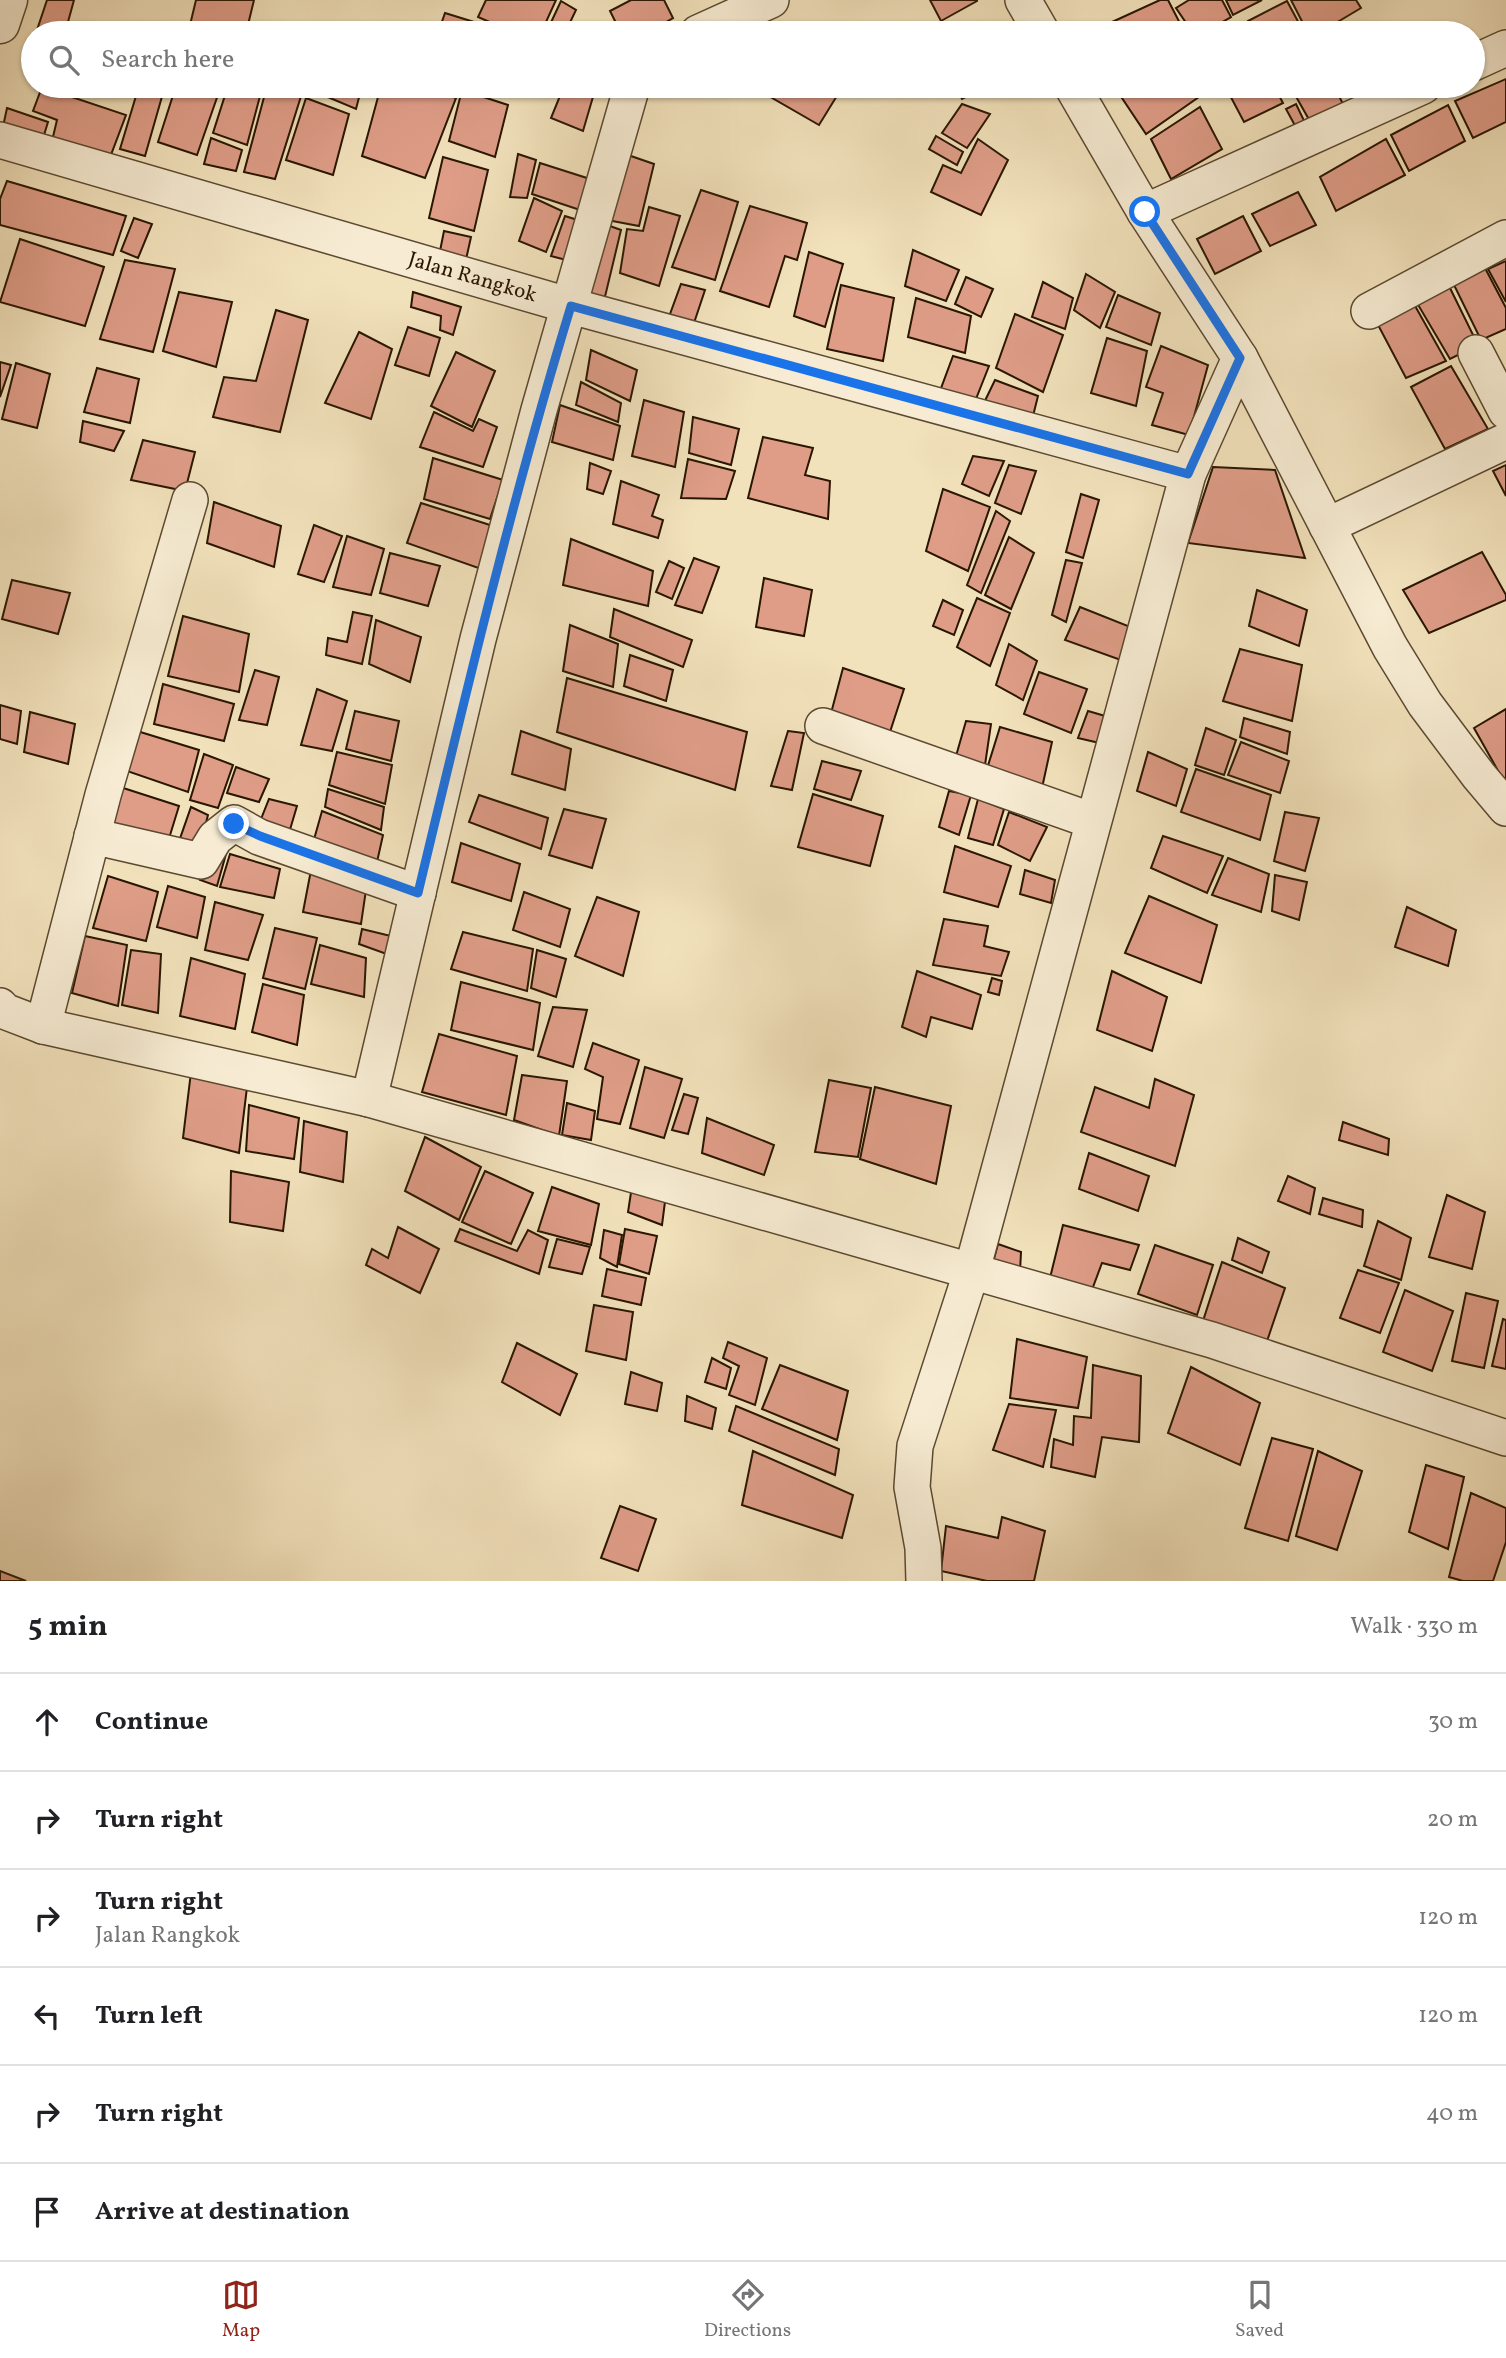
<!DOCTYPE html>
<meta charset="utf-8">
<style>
body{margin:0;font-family:Vollkorn,serif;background:#f6f6f6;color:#202124}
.stop{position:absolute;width:21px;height:21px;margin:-16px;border:5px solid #1a73e8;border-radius:50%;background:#fff}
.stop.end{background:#1a73e8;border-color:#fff;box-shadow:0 2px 7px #0008}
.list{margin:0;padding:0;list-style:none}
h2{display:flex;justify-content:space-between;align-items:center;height:91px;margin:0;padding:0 28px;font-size:30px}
h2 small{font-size:23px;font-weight:400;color:#757577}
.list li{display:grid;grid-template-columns:46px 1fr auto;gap:21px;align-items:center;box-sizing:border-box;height:98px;padding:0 28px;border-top:2px solid #e0e0e0}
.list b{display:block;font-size:26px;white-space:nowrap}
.list p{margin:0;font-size:23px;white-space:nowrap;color:#757577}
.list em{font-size:23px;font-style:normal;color:#757577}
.icon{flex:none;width:38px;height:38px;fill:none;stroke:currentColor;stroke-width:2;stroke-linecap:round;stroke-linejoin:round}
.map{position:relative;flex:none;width:1506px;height:1581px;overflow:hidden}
.search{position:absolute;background:#fff;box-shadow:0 2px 5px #0004;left:21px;right:21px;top:21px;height:77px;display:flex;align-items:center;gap:18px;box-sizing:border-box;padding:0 24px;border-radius:38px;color:#757577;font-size:26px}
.sheet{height:679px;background:#fff}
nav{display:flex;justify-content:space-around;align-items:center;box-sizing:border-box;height:98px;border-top:2px solid #e0e0e0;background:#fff;font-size:19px;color:#757577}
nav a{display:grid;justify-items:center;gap:4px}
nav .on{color:#8f2418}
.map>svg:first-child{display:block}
.building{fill:#df9d88;stroke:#291601;stroke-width:2}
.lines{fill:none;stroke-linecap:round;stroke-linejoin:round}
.minor-casing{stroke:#5b4930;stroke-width:38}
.tertiary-casing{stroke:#5b4930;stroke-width:41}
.minor{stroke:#f7ecd3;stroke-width:35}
.tertiary{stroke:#f7ecd3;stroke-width:38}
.route{stroke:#1a73e8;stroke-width:9}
.labels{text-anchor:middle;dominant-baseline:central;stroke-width:5;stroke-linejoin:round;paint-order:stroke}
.street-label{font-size:21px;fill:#291601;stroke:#f7ecd3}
</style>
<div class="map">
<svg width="1506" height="1581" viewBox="0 0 1506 1581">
<rect width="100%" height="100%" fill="#f2e2bc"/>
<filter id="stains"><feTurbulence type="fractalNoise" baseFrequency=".00286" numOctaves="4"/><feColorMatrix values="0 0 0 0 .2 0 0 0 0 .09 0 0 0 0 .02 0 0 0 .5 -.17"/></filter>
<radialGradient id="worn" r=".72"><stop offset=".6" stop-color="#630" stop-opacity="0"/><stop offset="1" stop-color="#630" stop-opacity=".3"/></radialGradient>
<!-- building -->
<g class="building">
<path d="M47 0H74L65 33H36Z"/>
<path d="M196 0H254L246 33H220L190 25Z"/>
<path d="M486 0H556L541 33H515L478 17Z"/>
<path d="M631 0H664L673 18 647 33H621L610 11Z"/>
<path d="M930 0H977V1L941 21Z"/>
<path d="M1160 0H1168L1185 33H1088Z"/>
<path d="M1189 0H1222L1231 17 1203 33H1193L1176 8Z"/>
<path d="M1226 0H1262L1233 15Z"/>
<path d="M1291 0H1356L1361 8 1319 33H1308Z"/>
<path d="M561 1 576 10 565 33H546Z"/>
<path d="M1287 1 1301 27 1288 33H1253L1248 21Z"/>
<path d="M445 13 474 22 471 33H438Z"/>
<path d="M74 24 100 29 99 33H71Z"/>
<path d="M984 25 988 33H968Z"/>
<path d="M1506 79V122L1473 138 1455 101Z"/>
<path d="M139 86H165L145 156 120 149Z"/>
<path d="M176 86H221L197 155 158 142Z"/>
<path d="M267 86 302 93 275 179 244 172Z"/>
<path d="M311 86H362L356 109 311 90Z"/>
<path d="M381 86H424L456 98 425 178 362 156Z"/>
<path d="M564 86H581L595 90 583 131 551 118Z"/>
<path d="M763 86H843L819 125 760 91Z"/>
<path d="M955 86H987L962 99Z"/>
<path d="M1135 86H1202L1206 92 1146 134 1120 95Z"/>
<path d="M1225 86H1274L1283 103 1244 122Z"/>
<path d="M1290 86H1334L1343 104 1311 123Z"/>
<path d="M42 87 126 115 109 160 52 141 57 120 33 111Z"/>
<path d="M227 89 260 96 247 145 213 133Z"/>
<path d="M462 90 508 105 495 157 449 141Z"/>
<path d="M306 98 349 114 333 175 286 160Z"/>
<path d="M962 104 990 114 967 148 942 133Z"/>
<path d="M1296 104 1307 127 1299 133 1286 109Z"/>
<path d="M1448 105 1465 141 1409 171 1391 135Z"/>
<path d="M1200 107 1222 149 1171 179 1151 139Z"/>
<path d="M7 108 48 122 41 145 1 136Z"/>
<path d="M936 136 963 152 957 165 929 149Z"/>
<path d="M211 138 242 150 236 171 204 164Z"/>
<path d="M978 139 1008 160 981 215 931 192 943 165 961 173Z"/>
<path d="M1386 139 1405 175 1336 211 1320 177Z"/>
<path d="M518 154 536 160 527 198 510 197Z"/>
<path d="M628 155 654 164 639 226 607 220Z"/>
<path d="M443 157 488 170 474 231 429 218Z"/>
<path d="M540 163 590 179 580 210 532 194Z"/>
<path d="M7 181 126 216 113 255 0 225V199Z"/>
<path d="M701 190 738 202 715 280 672 267Z"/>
<path d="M1298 192 1316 225 1270 246 1252 214Z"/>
<path d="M534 198 562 211 546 252 519 241Z"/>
<path d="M750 206 807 223 797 260 785 256 769 307 720 291Z"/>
<path d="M649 207 680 216 659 286 620 273 627 229 643 231Z"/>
<path d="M565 216 587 223 574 262 551 256Z"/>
<path d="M1243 216 1261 251 1215 274 1197 239Z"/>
<path d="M134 218 152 224 138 258 121 251Z"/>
<path d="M607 225 621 230 603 305 584 300Z"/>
<path d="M444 231 471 237 465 264 439 256Z"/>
<path d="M20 239 104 267 85 326 0 302Z"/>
<path d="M913 250 959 270 946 301 905 286Z"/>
<path d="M809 252 843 264 825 327 794 316Z"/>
<path d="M125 260 175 269 153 352 100 339Z"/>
<path d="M1506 261V302L1488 269Z"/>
<path d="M1485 268 1506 308V329L1481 340 1454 285Z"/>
<path d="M1086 274 1115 292 1100 328 1074 310Z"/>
<path d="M966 277 993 289 981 317 955 304Z"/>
<path d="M1043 282 1073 298 1065 329 1032 317Z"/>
<path d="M681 284 705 290 692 329 666 325Z"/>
<path d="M841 285 894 298 883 361 827 349Z"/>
<path d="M1449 286 1478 345 1450 359 1417 303Z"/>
<path d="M179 292 232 302 216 367 163 351Z"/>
<path d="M413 292 461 307 453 335 440 330 441 316 411 307Z"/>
<path d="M1118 295 1160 313 1151 345 1106 327Z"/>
<path d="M916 298 971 316 965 353 908 337Z"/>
<path d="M1414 304 1446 361 1406 378 1377 323Z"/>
<path d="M276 310 308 320 280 432 213 417 224 377 256 381Z"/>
<path d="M1015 314 1063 335 1043 392 996 368Z"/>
<path d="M408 327 440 338 429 376 395 365Z"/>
<path d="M359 332 392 349 371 419 325 403Z"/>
<path d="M1107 338 1147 351 1136 406 1091 393Z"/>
<path d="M1161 346 1208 365 1189 435 1152 425 1163 393 1146 387Z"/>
<path d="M591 350 637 370 630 401 586 380Z"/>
<path d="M456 352 495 371 472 427 431 406Z"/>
<path d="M953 356 989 366 974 404 937 399Z"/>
<path d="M0 362 11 365 0 397Z"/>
<path d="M16 363 50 374 37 428 2 419Z"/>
<path d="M1451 366 1488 429 1445 449 1411 387Z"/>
<path d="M97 368 139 379 130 423 84 412Z"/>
<path d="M995 380 1038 396 1031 424 981 409Z"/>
<path d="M581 382 621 403 618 422 576 405Z"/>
<path d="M644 400 684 412 675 467 632 456Z"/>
<path d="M560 405 620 426 613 460 552 442Z"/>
<path d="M434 412 473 431 479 419 497 427 483 467 420 447Z"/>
<path d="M693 417 739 429 731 465 689 453Z"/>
<path d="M83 421 124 431 114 451 80 442Z"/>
<path d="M763 437 813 448 805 475 830 481 828 519 748 498Z"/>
<path d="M143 440 195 452 185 491 131 480Z"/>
<path d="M973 456 1004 461 989 496 962 484Z"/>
<path d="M433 458 503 480 490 519 424 499Z"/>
<path d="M688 459 735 471 726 499 681 498Z"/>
<path d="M590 463 611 471 603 494 587 489Z"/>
<path d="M1009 465 1036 471 1021 514 995 503Z"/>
<path d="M1506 465V496L1493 471Z"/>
<path d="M1213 467 1275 470 1305 558 1188 543Z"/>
<path d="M621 481 659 495 652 516 663 520 658 538 613 524Z"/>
<path d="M943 489 990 507 968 571 926 551Z"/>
<path d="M1081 494 1099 500 1083 558 1066 552Z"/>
<path d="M214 502 281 526 274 567 207 543Z"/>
<path d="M421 503 490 525 484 570 407 543Z"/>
<path d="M996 511 1010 521 981 593 967 585Z"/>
<path d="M314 525 342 536 324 582 298 574Z"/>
<path d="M347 536 384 549 371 595 333 587Z"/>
<path d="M1009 537 1034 553 1011 609 985 595Z"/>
<path d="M571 539 653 571 648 606 563 585Z"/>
<path d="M1482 552 1506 595V600L1429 633 1403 590Z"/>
<path d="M390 553 440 566 428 606 380 593Z"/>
<path d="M694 558 719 567 702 613 675 605Z"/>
<path d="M1066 560 1082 563 1066 622 1052 615Z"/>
<path d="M669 561 684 568 672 599 656 592Z"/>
<path d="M764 578 812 590 804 636 756 627Z"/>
<path d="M12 580 70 593 58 634 2 619Z"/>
<path d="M1257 590 1307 610 1299 646 1249 626Z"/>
<path d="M977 598 1010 613 990 666 957 647Z"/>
<path d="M943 600 963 610 954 635 933 626Z"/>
<path d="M1080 607 1138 630 1129 663 1065 640Z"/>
<path d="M614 609 692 640 683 667 610 637Z"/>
<path d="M353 612 372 616 362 664 326 655 328 638 347 642Z"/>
<path d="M183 616 249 634 239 692 168 676Z"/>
<path d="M376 620 421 637 410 682 369 664Z"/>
<path d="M570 625 618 644 613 687 563 671Z"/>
<path d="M1009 644 1037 661 1023 700 996 685Z"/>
<path d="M1240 649 1302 665 1292 721 1223 701Z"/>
<path d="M630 655 673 670 666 701 624 686Z"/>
<path d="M843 668 904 689 889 735 830 717Z"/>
<path d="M255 670 279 677 267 725 239 720Z"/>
<path d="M1039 672 1087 689 1071 733 1024 714Z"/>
<path d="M567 678 747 732 735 790 557 732Z"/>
<path d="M163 684 234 704 224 741 154 724Z"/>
<path d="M317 689 347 701 332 751 301 745Z"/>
<path d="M0 705 21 711 17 744 0 739Z"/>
<path d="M1506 709V785L1474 728Z"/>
<path d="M355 711 399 721 391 761 346 749Z"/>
<path d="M1088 711 1112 718 1104 744 1078 738Z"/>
<path d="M30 712 75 724 68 764 24 752Z"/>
<path d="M1244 718 1290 732 1287 754 1240 737Z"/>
<path d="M966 721 991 724 985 765 956 756Z"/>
<path d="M1000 727 1052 742 1042 788 986 772Z"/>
<path d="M1206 728 1236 740 1224 775 1195 765Z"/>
<path d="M137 731 199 750 188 792 124 770Z"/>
<path d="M521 731 571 749 565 790 512 774Z"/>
<path d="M788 731 804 733 792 790 771 786Z"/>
<path d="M1241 742 1289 761 1280 793 1228 775Z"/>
<path d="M337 752 392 765 385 804 329 785Z"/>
<path d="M1148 752 1187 769 1176 806 1137 791Z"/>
<path d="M204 754 233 765 218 808 190 800Z"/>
<path d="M822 761 861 771 851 800 814 789Z"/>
<path d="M236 767 269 779 259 802 227 793Z"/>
<path d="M1196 769 1271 795 1260 840 1181 812Z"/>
<path d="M117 786 179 806 167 845 108 823Z"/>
<path d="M328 789 384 807 381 830 325 807Z"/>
<path d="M949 791 971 795 959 835 939 827Z"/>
<path d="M813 794 883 816 870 866 798 847Z"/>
<path d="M479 795 548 818 541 849 469 822Z"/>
<path d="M269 799 297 806 289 833 259 824Z"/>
<path d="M978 799 1004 809 993 845 968 838Z"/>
<path d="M191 807 208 815 197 858 176 850Z"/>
<path d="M564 809 606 819 592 868 549 855Z"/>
<path d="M322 811 383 835 375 871 311 850Z"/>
<path d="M1009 812 1047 827 1030 861 998 845Z"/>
<path d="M1285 812 1319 818 1305 871 1274 861Z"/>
<path d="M1163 836 1223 856 1207 893 1151 868Z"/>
<path d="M461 843 520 864 511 901 452 882Z"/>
<path d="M955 846 1011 866 998 907 944 892Z"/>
<path d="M211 848 226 854 217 886 200 880Z"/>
<path d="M230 854 280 869 274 898 220 887Z"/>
<path d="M1228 858 1269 874 1261 912 1212 895Z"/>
<path d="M311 870 366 890 361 924 303 912Z"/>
<path d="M1025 870 1055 880 1051 903 1020 894Z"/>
<path d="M1275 875 1307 882 1299 920 1272 911Z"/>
<path d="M108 876 158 892 146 941 93 928Z"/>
<path d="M168 886 205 897 197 938 157 927Z"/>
<path d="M524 892 570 909 560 947 513 930Z"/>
<path d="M1149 896 1217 925 1201 983 1125 953Z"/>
<path d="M597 897 639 912 623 976 575 956Z"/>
<path d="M215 902 263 915 248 960 205 950Z"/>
<path d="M1407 907 1456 930 1448 966 1395 947Z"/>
<path d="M944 919 988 926 984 946 1009 952 1001 976 933 965Z"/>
<path d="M275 928 317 938 305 989 263 978Z"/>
<path d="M362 929 395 937 392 956 359 944Z"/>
<path d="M463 932 533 949 527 991 451 969Z"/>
<path d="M85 936 127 945 118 1006 72 993Z"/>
<path d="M320 945 366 958 364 997 311 984Z"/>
<path d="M131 950 161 954 158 1013 122 1005Z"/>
<path d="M537 950 566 959 556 997 531 988Z"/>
<path d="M191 958 245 974 235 1029 180 1016Z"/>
<path d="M917 971 981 995 972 1029 931 1017 926 1037 902 1027Z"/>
<path d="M1112 971 1167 997 1152 1051 1097 1030Z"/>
<path d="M992 978 1002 981 999 995 988 992Z"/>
<path d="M461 982 540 1003 533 1050 451 1030Z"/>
<path d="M263 984 304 995 297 1045 252 1032Z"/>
<path d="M553 1007 587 1010 573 1067 538 1056Z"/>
<path d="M439 1034 517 1056 506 1115 422 1092Z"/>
<path d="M593 1043 639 1060 620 1124 597 1119 603 1077 585 1069Z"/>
<path d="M645 1067 682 1079 664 1138 630 1128Z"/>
<path d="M191 1072 248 1079 239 1153 183 1138Z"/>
<path d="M522 1075 567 1081 559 1136 514 1120Z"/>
<path d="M1155 1079 1194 1095 1175 1166 1081 1132 1095 1087 1149 1108Z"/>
<path d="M829 1080 871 1088 858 1157 815 1152Z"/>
<path d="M875 1087 951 1106 936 1184 860 1159Z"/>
<path d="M684 1094 698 1098 688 1134 672 1130Z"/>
<path d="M567 1103 595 1111 591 1140 562 1135Z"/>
<path d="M249 1105 299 1118 294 1159 246 1151Z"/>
<path d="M707 1118 774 1145 764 1175 702 1153Z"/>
<path d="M304 1121 347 1132 343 1182 300 1172Z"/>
<path d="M1343 1122 1389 1139 1388 1155 1339 1140Z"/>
<path d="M425 1137 481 1167 459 1220 405 1191Z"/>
<path d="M1089 1153 1149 1176 1138 1211 1079 1189Z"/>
<path d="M231 1171 289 1182 283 1231 230 1222Z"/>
<path d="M485 1171 533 1193 511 1244 462 1222Z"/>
<path d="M1288 1176 1315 1188 1310 1214 1278 1201Z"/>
<path d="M632 1186 666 1194 662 1225 628 1212Z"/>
<path d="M552 1187 599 1204 591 1245 538 1231Z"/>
<path d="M1447 1195 1485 1212 1472 1269 1429 1257Z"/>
<path d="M1323 1198 1363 1210 1362 1227 1319 1214Z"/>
<path d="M1378 1221 1411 1238 1401 1280 1364 1266Z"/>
<path d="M1063 1225 1139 1245 1130 1270 1102 1263 1090 1295 1049 1282Z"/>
<path d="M398 1227 439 1249 420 1293 366 1265 372 1249 388 1258Z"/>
<path d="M460 1229 517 1251 528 1230 548 1240 539 1274 455 1241Z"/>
<path d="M625 1229 657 1236 649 1274 619 1264Z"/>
<path d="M604 1230 622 1235 617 1267 600 1258Z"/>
<path d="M1238 1238 1269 1252 1262 1273 1232 1260Z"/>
<path d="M557 1239 590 1247 582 1274 549 1267Z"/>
<path d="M998 1244 1021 1252 1020 1272 992 1266Z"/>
<path d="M1155 1245 1213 1265 1197 1315 1138 1294Z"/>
<path d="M1222 1262 1285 1288 1266 1344 1203 1321Z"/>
<path d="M607 1269 646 1278 641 1305 602 1296Z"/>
<path d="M1358 1270 1399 1283 1380 1333 1340 1318Z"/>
<path d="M1405 1290 1453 1311 1432 1371 1383 1352Z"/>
<path d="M1466 1293 1498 1301 1484 1368 1452 1361Z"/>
<path d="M594 1305 633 1312 626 1360 586 1351Z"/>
<path d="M1503 1319 1506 1320V1369L1492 1366Z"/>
<path d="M1017 1339 1087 1357 1078 1408 1010 1398Z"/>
<path d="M728 1342 767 1358 755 1405 729 1395 739 1366 723 1358Z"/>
<path d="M517 1343 577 1374 560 1415 502 1382Z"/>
<path d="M712 1358 731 1368 726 1389 705 1382Z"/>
<path d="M780 1365 848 1391 837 1440 762 1409Z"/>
<path d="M1093 1365 1141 1376 1139 1442 1102 1437 1095 1477 1051 1467 1054 1439 1073 1445 1074 1416 1091 1418Z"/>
<path d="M1191 1367 1260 1403 1240 1465 1168 1433Z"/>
<path d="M631 1372 662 1383 657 1411 625 1404Z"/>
<path d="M687 1396 716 1408 712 1429 685 1421Z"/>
<path d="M1009 1404 1056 1410 1043 1467 993 1450Z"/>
<path d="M736 1406 839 1449 835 1475 729 1431Z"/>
<path d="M1272 1438 1313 1449 1288 1541 1245 1528Z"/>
<path d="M753 1451 853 1495 842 1538 742 1505Z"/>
<path d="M1318 1451 1362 1471 1337 1550 1296 1536Z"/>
<path d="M1426 1465 1464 1477 1448 1549 1409 1532Z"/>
<path d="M1471 1493 1506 1508V1542L1493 1581H1463L1449 1577Z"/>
<path d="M620 1506 656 1519 638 1571 601 1558Z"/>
<path d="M1002 1517 1045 1531 1034 1581H987L941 1571 946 1526 998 1538Z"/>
<path d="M0 1571 26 1581H0Z"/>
</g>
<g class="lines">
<!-- minor casing -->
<g class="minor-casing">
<g id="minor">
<path d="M1023 0 1042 33"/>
<path d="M698 33 771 0"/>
<path d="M1473 63 1506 48"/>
<path id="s1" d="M0 140 571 306 1188 474"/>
<path d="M1145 212 1423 86"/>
<path d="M1369 311 1506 238"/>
<path d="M1476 353 1506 411"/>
<path d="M1240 358 1390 647 1425 704 1479 776 1506 808"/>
<path d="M1327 526 1506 441"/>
<path d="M823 726 1093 821"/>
<path d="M92 836 201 861 215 838 234 823 259 837 418 893"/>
<path d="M0 1006 4 1011 43 1026 369 1099 1212 1340 1506 1438"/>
<path d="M43 1026 103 795 190 500"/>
<path d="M369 1099 478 639 539 410 632 86"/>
<path d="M924 1581 923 1548 912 1487 915 1446 972 1270 1188 474 1240 358 1145 212 1072 86"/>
</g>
</g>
<!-- tertiary casing -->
<g class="tertiary-casing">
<path id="tertiary" d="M0 24 8 0"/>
</g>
<!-- minor -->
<use href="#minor" class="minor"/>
<!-- tertiary -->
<use href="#tertiary" class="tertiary"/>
</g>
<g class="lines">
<!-- route -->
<path class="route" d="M234 824 260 836 418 893C465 696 512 499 571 306L1188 474 1240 358 1145 212"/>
</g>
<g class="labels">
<!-- street labels -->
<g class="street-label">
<text stroke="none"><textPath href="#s1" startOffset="492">Jalan Rangkok</textPath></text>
</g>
</g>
<rect width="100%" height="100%" filter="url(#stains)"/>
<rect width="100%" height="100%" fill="url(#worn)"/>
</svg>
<div class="stop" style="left:1145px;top:212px"></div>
<div class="stop end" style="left:234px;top:824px"></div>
<div class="search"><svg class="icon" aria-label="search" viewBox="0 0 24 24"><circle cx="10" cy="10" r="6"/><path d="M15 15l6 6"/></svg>Search here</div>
</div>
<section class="sheet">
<h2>5 min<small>Walk · 330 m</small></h2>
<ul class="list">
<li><svg class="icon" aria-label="ahead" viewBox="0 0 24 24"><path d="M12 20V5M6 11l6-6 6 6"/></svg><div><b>Continue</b></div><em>30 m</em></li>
<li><svg class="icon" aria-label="right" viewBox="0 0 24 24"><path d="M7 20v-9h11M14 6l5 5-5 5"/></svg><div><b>Turn right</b></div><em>20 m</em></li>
<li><svg class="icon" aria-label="right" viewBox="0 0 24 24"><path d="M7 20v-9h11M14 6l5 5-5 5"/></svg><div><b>Turn right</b><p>Jalan Rangkok</p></div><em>120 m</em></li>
<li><svg class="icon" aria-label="left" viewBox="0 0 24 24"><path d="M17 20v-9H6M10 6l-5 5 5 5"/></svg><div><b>Turn left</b></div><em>120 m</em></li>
<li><svg class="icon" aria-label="right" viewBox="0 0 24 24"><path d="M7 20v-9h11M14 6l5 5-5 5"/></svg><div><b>Turn right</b></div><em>40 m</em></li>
<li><svg class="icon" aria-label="arrive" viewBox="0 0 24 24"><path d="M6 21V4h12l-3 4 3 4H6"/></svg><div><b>Arrive at destination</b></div></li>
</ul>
</section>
<nav>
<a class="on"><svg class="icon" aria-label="map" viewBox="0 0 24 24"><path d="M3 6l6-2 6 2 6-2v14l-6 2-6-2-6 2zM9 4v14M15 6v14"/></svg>Map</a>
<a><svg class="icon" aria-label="directions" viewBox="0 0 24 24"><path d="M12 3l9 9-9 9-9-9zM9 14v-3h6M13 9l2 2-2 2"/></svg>Directions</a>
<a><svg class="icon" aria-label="saved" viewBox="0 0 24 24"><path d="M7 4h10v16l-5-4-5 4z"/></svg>Saved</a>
</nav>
